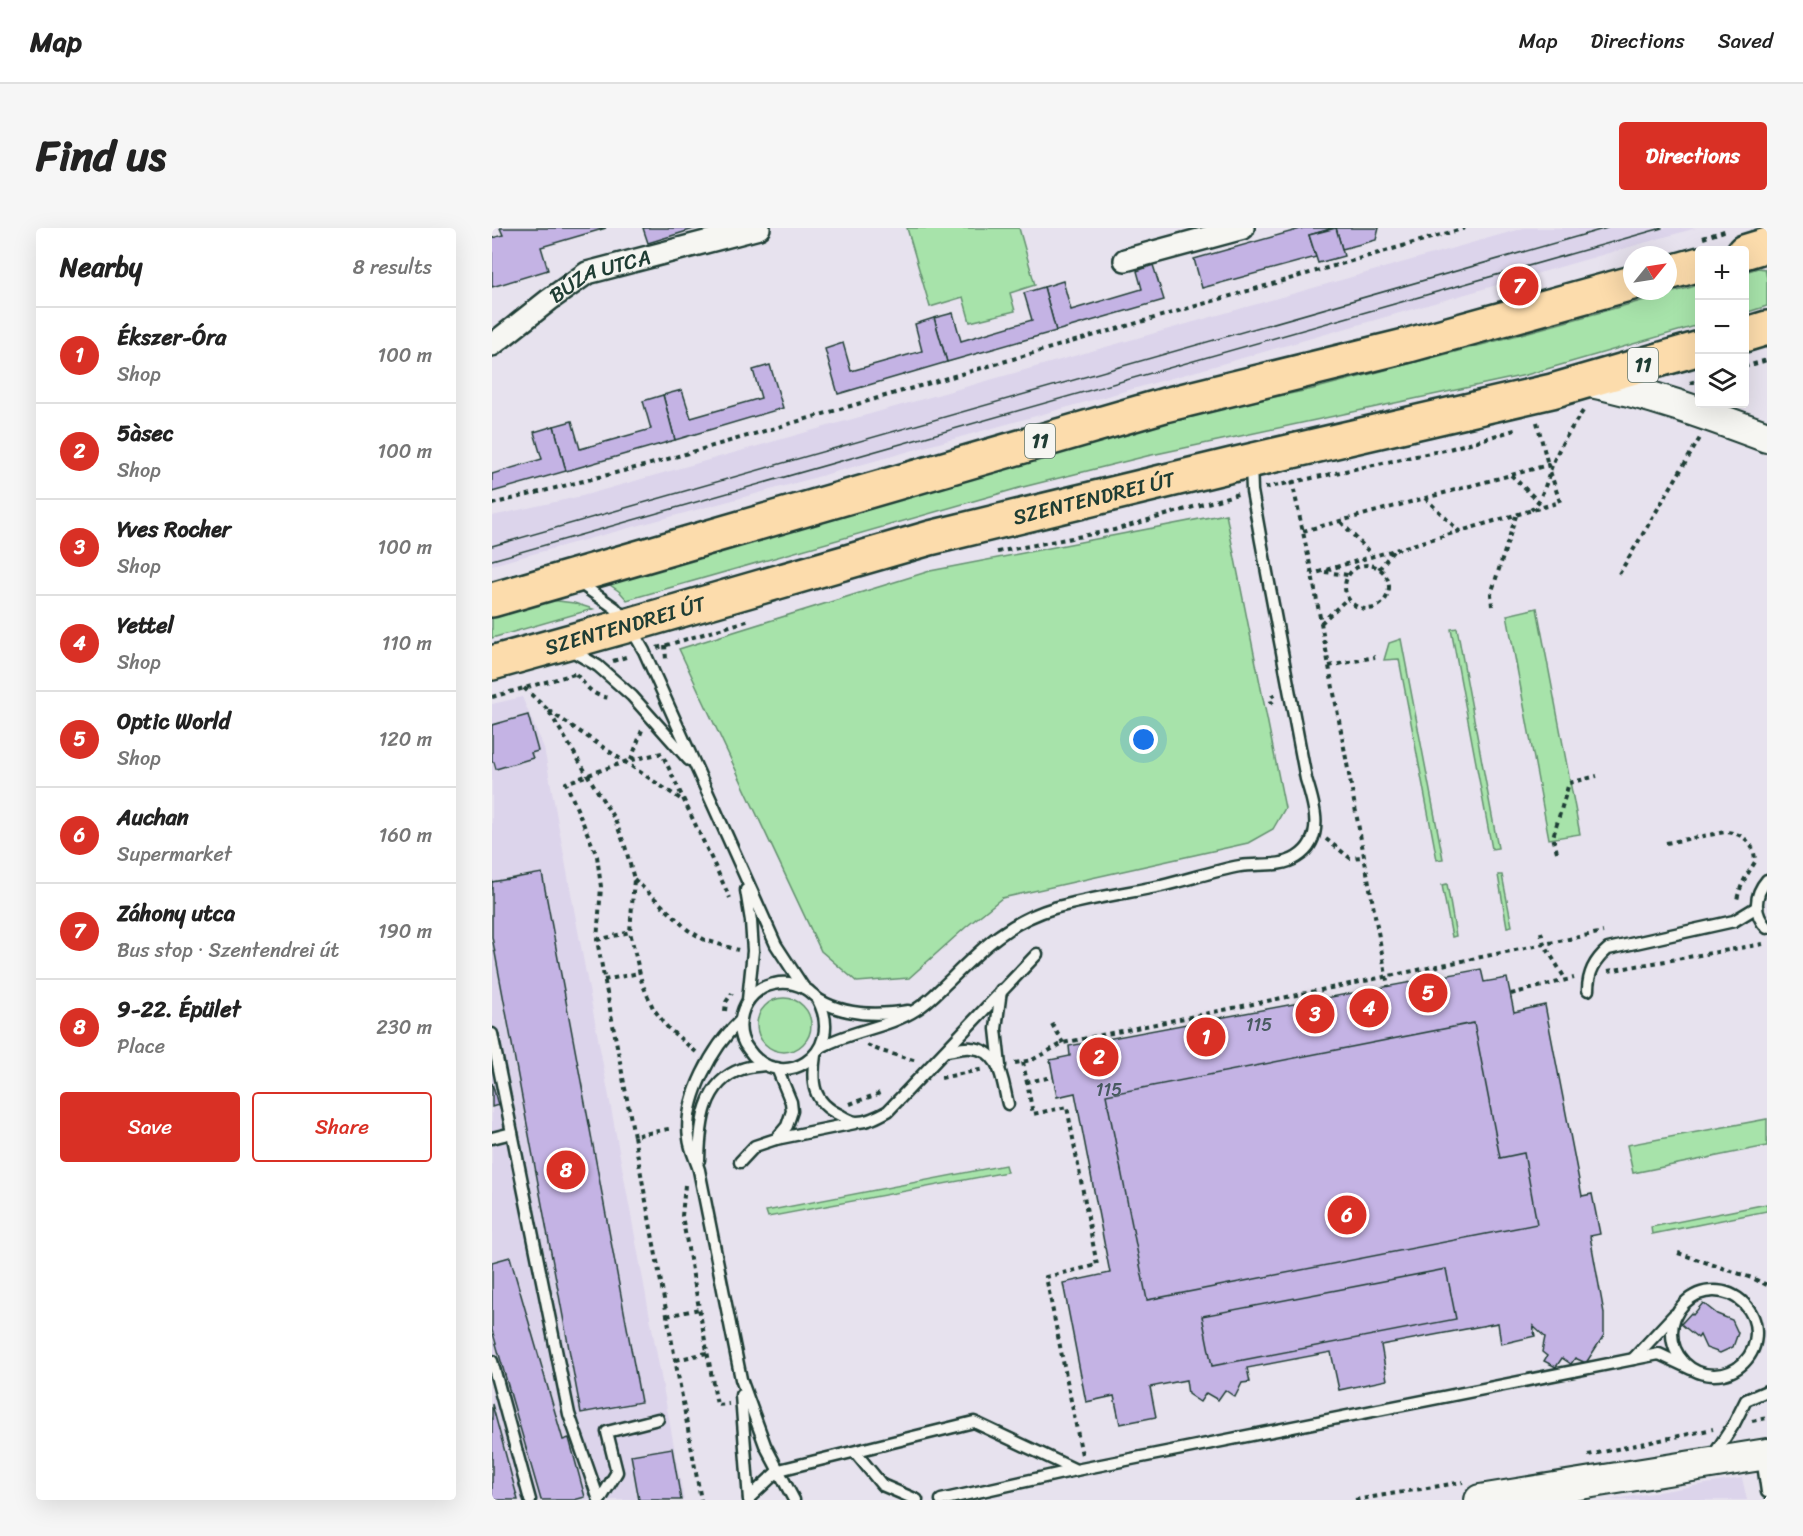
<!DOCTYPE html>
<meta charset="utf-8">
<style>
body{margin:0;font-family:Sriracha,sans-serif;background:#f6f6f6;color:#222}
.controls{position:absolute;right:18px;top:18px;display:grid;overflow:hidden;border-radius:6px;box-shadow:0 6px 24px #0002}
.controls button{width:54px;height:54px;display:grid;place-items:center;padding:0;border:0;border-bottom:2px solid #e0e0e0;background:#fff;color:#222;font:30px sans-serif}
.compass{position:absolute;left:1131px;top:18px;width:54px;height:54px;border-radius:50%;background:#fff;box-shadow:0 6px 24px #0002;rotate:60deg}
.you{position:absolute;left:652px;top:512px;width:21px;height:21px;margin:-15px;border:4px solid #fff;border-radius:50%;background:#1a73e8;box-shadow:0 0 0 9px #1a73e833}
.badge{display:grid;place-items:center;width:39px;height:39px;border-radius:50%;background:#d93025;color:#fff;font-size:20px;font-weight:700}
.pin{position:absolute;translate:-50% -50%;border:3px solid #fff;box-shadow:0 2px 6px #0006}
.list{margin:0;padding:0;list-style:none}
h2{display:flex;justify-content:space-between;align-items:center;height:78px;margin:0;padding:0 24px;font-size:26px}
h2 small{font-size:20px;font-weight:400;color:#767676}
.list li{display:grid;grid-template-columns:39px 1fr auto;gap:18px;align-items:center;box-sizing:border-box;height:96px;padding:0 24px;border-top:2px solid #e0e0e0}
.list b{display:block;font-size:22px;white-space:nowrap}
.list p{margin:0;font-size:20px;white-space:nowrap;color:#767676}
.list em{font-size:20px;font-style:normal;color:#767676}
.actions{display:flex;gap:12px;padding:18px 24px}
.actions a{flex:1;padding:14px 0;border:2px solid #d93025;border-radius:6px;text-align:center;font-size:21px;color:#d93025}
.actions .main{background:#d93025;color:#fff}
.icon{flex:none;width:33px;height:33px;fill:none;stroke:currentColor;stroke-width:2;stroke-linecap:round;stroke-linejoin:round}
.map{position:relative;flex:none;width:1275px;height:1272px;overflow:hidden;border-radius:6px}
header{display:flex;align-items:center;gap:36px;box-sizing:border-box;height:84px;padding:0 30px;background:#fff;border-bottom:2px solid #e0e0e0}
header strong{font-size:28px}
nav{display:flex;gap:33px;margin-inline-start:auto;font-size:21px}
.intro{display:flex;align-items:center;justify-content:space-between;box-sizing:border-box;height:144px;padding:0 36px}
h1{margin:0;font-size:42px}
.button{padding:15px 27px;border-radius:6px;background:#d93025;color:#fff;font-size:21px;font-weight:700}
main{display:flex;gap:36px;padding:0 36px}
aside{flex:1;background:#fff;border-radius:6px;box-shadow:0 6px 24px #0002}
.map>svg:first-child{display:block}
.built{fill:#dcd4eb}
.green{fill:#a7e3aa;stroke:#63906f;stroke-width:1.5}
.building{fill:#c4b3e4;stroke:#1f3d34;stroke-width:1.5}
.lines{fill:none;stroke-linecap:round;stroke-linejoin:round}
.lane-casing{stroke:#1f3d34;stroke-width:15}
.street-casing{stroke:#1f3d34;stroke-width:26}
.secondary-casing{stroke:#1f3d34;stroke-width:34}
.primary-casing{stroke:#1f3d34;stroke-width:38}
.path{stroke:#1f3d34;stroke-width:4;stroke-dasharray:4.5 4.5;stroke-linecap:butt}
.lane{stroke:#f6f6f2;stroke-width:10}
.street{stroke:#f6f6f2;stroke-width:21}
.secondary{stroke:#f6f6f2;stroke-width:30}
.primary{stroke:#fcdcac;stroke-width:33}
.tram{stroke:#1f3d34;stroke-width:1.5}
.labels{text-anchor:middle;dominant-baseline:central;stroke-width:5;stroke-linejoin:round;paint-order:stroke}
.number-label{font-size:18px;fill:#485a60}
.shield{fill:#f6f6f2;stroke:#60746d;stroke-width:1.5}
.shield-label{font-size:20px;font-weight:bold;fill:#1f3d34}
.street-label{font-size:21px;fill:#1f3d34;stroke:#f6f6f2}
</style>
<header>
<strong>Map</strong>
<nav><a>Map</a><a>Directions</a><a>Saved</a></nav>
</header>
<div class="intro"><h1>Find us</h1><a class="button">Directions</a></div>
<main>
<aside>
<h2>Nearby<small>8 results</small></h2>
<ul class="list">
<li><span class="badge">1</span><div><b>Ékszer-Óra</b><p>Shop</p></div><em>100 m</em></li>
<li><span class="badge">2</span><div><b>5àsec</b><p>Shop</p></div><em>100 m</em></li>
<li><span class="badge">3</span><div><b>Yves Rocher</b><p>Shop</p></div><em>100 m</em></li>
<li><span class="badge">4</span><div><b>Yettel</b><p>Shop</p></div><em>110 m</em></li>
<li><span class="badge">5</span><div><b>Optic World</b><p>Shop</p></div><em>120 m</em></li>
<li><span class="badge">6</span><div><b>Auchan</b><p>Supermarket</p></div><em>160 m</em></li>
<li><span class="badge">7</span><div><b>Záhony utca</b><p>Bus stop · Szentendrei út</p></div><em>190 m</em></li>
<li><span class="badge">8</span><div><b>9-22. Épület</b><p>Place</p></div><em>230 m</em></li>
</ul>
<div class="actions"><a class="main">Save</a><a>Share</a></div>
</aside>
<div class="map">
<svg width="1275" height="1272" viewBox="0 0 1275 1272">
<rect width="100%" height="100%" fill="#e7e2ee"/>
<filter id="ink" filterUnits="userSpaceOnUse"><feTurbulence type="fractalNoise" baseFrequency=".0167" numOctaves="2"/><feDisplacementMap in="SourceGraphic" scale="12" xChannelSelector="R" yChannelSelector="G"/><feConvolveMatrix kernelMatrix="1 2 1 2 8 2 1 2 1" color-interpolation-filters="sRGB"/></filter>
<g filter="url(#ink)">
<!-- built -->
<g class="built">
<path d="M1032 0H1204L712 141 289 259 0 337V288L90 268Z"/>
<path d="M30 469 52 520 192 1272H0V476Z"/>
<path d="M1250 1250 1255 1272H1118Z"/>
</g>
<!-- green -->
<g class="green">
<path d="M415 0H527L543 57 518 65 523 83 478 94 471 69 438 79Z"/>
<path d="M1266 40 1273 41 1275 50V78L1253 85V44Z"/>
<path d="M1207 57V97L1034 147 655 228 527 260 135 372 128 364 114 354 652 200 740 178 821 161 993 116Z"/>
<path d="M734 286 793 580 781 601 756 615 510 670 474 699 417 750 365 754 329 723 187 421 438 343Z"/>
<path d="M58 372 82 375 101 381 0 410V388L47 373Z"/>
<path d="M1045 380 1088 606 1057 611 1015 387Z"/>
<path d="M965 400 1006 620 1000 621 959 401Z"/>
<path d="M909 411 951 631 945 632 907 431 892 432 897 415Z"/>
<path d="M1006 647H1010L1020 698 1015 699Z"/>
<path d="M955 656 964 708 960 709 950 657Z"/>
<circle cx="292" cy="797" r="27"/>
<path d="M1275 891V918L1141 945 1135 917Z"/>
<path d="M513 937 515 944 276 989 274 983Z"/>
<path d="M1275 976V983L1160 1006 1159 999Z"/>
</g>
<!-- building -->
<g class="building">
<path d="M8 0H114L49 19 56 42 0 59V10L11 7Z"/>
<path d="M151 0H205L156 15Z"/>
<path d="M812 0H842L817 7 824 29 710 60 702 31Z"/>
<path d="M844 0H887L884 12 850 21Z"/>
<path d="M844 0 852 28 826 35 817 7Z"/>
<path d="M661 37 672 72 564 103 552 59 571 53 579 82 650 61 645 43Z"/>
<path d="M552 59 564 103 455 134 442 90 461 85 469 113 540 92 532 65Z"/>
<path d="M442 90 455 134 346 166 333 121 351 115 359 143 430 123 423 96Z"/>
<path d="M278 137 291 180 183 212 171 167 190 162 199 190 269 170 261 142Z"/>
<path d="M171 167 183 212 74 243 62 198 80 193 88 221 159 201 151 173Z"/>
<path d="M62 198 74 243 0 264V246L50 231 42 204Z"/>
<path d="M36 487 46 523 39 525 41 530 4 541 2 534H0V497Z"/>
<path d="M50 645 149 1174 89 1185 0 709V654Z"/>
<path d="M989 741 992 754 1015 750 1022 784 1053 777 1090 968 1100 966 1108 1006 1098 1008 1112 1085V1107L1094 1135 1083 1130 1079 1136 1070 1130 1064 1139 1052 1133 1055 1128 1050 1124 1053 1109 1041 1098 1043 1108 1009 1116 1006 1095 889 1117 895 1152 847 1162 839 1124 755 1140 758 1154 750 1155 743 1169 733 1162 726 1172 714 1165 708 1174 696 1166 694 1152 658 1159 664 1189 628 1196 622 1168 594 1174 571 1055 618 1045 583 865 565 869 558 832 578 828 577 818Z"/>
<path d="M982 795 1008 930 1032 925 1045 996 655 1072 614 867Z"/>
<path d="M0 855 6 877 0 879Z"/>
<path d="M18 1029 71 1212 77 1210 93 1269 82 1272H49L0 1102V1034Z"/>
<path d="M954 1041 964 1091 720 1138 710 1088Z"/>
<path d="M1211 1075 1225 1086 1240 1092 1246 1105 1241 1119 1228 1125 1214 1120 1208 1107 1206 1110 1189 1096 1199 1085 1201 1087Z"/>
<path d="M0 1176 26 1272H0Z"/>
<path d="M180 1220 189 1272H147L139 1227Z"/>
</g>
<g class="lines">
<!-- lane casing -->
<g class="lane-casing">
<g id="lane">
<path d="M86 354 123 380 137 397 152 423 284 717 312 760"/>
<path d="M77 421 106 438 140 468 197 532"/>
<path d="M1275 652C1262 667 1261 686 1275 700"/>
<path d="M254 662 259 693 261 723 256 772"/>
<path d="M1096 762C1096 744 1103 732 1116 721L1242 693 1265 679"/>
<path d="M326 772C355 827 287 867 256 821 248 811 247 798 250 786 254 771 266 759 282 756 295 753 310 756 320 766 323 768 324 770 327 772 354 788 386 788 416 783"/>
<path d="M248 793C221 818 191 871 197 910 198 921 204 932 207 942L249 1151 273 1217 302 1272"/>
<path d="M0 806 77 1186 107 1272"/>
<path d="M329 819C360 802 396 800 425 781 438 773 448 761 459 751 491 719 518 693 562 680 597 670 634 665 669 658 695 652 721 643 748 638 767 635 788 640 805 629 834 611 822 576 814 551L769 313 760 263 759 235"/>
<path d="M455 823C462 822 472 819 479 820 510 822 510 854 516 876"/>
<path d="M323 827C319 854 320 874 348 887 353 890 359 894 365 894 376 894 387 888 396 883L545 726"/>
<path d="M508 838 504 801 509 762"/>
<path d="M0 910 20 905"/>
<path d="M284 911 363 895"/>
<path d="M207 932C208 897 211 854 250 841 257 838 266 838 273 837"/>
<path d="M248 934 263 918 284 911 295 898 300 883 299 874 285 840"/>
<circle cx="1222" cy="1105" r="42"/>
<path d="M1141 1131 1182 1087"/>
<path d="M0 1133 38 1272"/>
<path d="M249 1167 257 1272"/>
<path d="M363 1224 390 1257 425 1272"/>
<path d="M1221 1228 1242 1196 1254 1172 1275 1163"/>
<path d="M1270 1229 1275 1264"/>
<path d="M257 1270 287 1242 482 1194 584 1242 1167 1126 1199 1141"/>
<path d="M108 1272 125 1244 115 1204 166 1191"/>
<path d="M449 1272 584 1242"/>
</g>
</g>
<!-- street casing -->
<g class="street-casing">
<g id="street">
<path d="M633 32 751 0"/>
<path id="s1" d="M0 117 57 72 95 45 267 0"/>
</g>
</g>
<!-- secondary casing -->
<g class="secondary-casing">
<g id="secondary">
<path d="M1094 153C1156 165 1216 187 1275 209"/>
<path d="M988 1272 1275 1226"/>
</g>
</g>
<!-- primary casing -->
<g class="primary-casing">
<g id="primary">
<path d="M1252 24 1275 17"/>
<path d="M1176 45 1208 36"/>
<path d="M1252 107 1275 100"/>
<path d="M0 372 673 177 917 117 1140 55"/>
<path id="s2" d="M0 435 137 397 438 310 740 237 1060 163 1208 120"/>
</g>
</g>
<!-- path -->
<g class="path">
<path d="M1211 10 1235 2"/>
<path d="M1252 139 1275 132"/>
<path d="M1252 150 1253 139"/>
<path d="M1198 155 1208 152"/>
<path d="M1045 194 1056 237"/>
<path d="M1019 247 1048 275"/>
<path d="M800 253 820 346 896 758"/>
<path d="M773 260 957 221 1026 201"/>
<path d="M933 270 967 303"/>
<path d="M0 276 155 237 973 0"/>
<path d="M1039 282C1054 268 1055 246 1064 228 1071 212 1081 198 1091 183"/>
<path d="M849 294 881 328"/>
<path d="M811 303 1056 237 1068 274 820 346"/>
<path d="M505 324 622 302 746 266"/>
<circle cx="875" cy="359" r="22"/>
<path d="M887 341 902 322"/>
<path d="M833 344 856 347"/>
<path d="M1127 346 1208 210"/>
<path d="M1000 378 999 366 1024 288"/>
<path d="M829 395 856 370"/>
<path d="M173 417 174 432"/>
<path d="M165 420 258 392"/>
<path d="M121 433 137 428"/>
<path d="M837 438 883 429"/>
<path d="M84 446C95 459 100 468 118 470"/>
<path d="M32 460 56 482 123 592 133 618 142 651 138 704 150 755 161 780 176 800 204 824"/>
<path d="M783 466 778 470 779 474 784 478"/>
<path d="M0 469 86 445"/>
<path d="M57 483 190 572"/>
<path d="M170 525 135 533 74 555 105 628 109 659 105 712 142 908 181 900"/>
<path d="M172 530 238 670"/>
<path d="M139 532 150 502"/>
<path d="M834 611 858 630 872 629"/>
<path d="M1174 615 1233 604C1252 605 1263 616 1263 634 1255 647 1248 657 1245 672"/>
<path d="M1065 624 1061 609 1077 555 1105 548"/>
<path d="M142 651 196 702 213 712 246 722"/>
<path d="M1049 704 1052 716 1074 752"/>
<path d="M105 712 138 704"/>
<path d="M1116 743 1271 716"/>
<path d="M112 752 147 745"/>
<path d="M1019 766 1082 750"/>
<path d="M233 783 234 774 240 765"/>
<path d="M560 796 571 815"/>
<path d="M375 817 389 823 425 833"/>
<path d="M531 834 541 886 575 879 605 1037 554 1049 590 1227"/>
<path d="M523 835 540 832 571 815 1111 704"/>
<path d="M449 850 492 841"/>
<path d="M534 854 561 849"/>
<path d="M358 876 391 864"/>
<path d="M142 908 209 1272"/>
<path d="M193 957 190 988 225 1177 237 1176"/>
<path d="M1186 1025 1260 1050 1275 1057"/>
<path d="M175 1088 207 1081"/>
<path d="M184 1132 215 1125"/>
<path d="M1260 1193 1275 1190"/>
<path d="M1096 1227 1221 1201"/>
<path d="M863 1272 971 1254"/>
</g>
<!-- lane -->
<use href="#lane" class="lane"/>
<!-- street -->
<use href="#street" class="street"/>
<!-- secondary -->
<use href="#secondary" class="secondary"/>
<!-- primary -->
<use href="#primary" class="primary"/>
<!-- tram -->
<g class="tram">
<path d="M0 318 1115 0"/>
<path d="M0 332 1170 0"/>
</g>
</g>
</g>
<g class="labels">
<!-- number labels -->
<g class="number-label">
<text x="767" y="797">115</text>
<text x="617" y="862">115</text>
</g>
<!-- shield labels -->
<g class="shield">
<rect x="1136" y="120" width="30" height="34" rx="4.5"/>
<rect x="533" y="196" width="30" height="34" rx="4.5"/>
</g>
<g class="shield-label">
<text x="1151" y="137">11</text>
<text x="548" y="213">11</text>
</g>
<!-- street labels -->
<g class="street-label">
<text stroke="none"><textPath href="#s1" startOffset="130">BÚZA UTCA</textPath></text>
<text stroke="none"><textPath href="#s2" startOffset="624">SZENTENDREI ÚT</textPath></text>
<text stroke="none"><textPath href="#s2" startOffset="138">SZENTENDREI ÚT</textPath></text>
</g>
</g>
</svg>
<div class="controls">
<button>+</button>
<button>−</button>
<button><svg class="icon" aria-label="layers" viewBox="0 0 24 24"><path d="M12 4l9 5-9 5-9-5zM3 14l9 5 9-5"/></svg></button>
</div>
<svg class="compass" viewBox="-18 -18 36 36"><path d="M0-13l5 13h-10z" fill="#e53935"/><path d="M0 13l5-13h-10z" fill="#767676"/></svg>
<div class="you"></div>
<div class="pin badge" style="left:714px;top:809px">1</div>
<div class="pin badge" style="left:607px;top:829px">2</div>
<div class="pin badge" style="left:823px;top:786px">3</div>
<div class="pin badge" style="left:877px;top:780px">4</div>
<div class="pin badge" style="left:936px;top:765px">5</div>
<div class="pin badge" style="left:855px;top:987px">6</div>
<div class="pin badge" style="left:1027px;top:58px">7</div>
<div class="pin badge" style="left:74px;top:942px">8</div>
</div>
</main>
